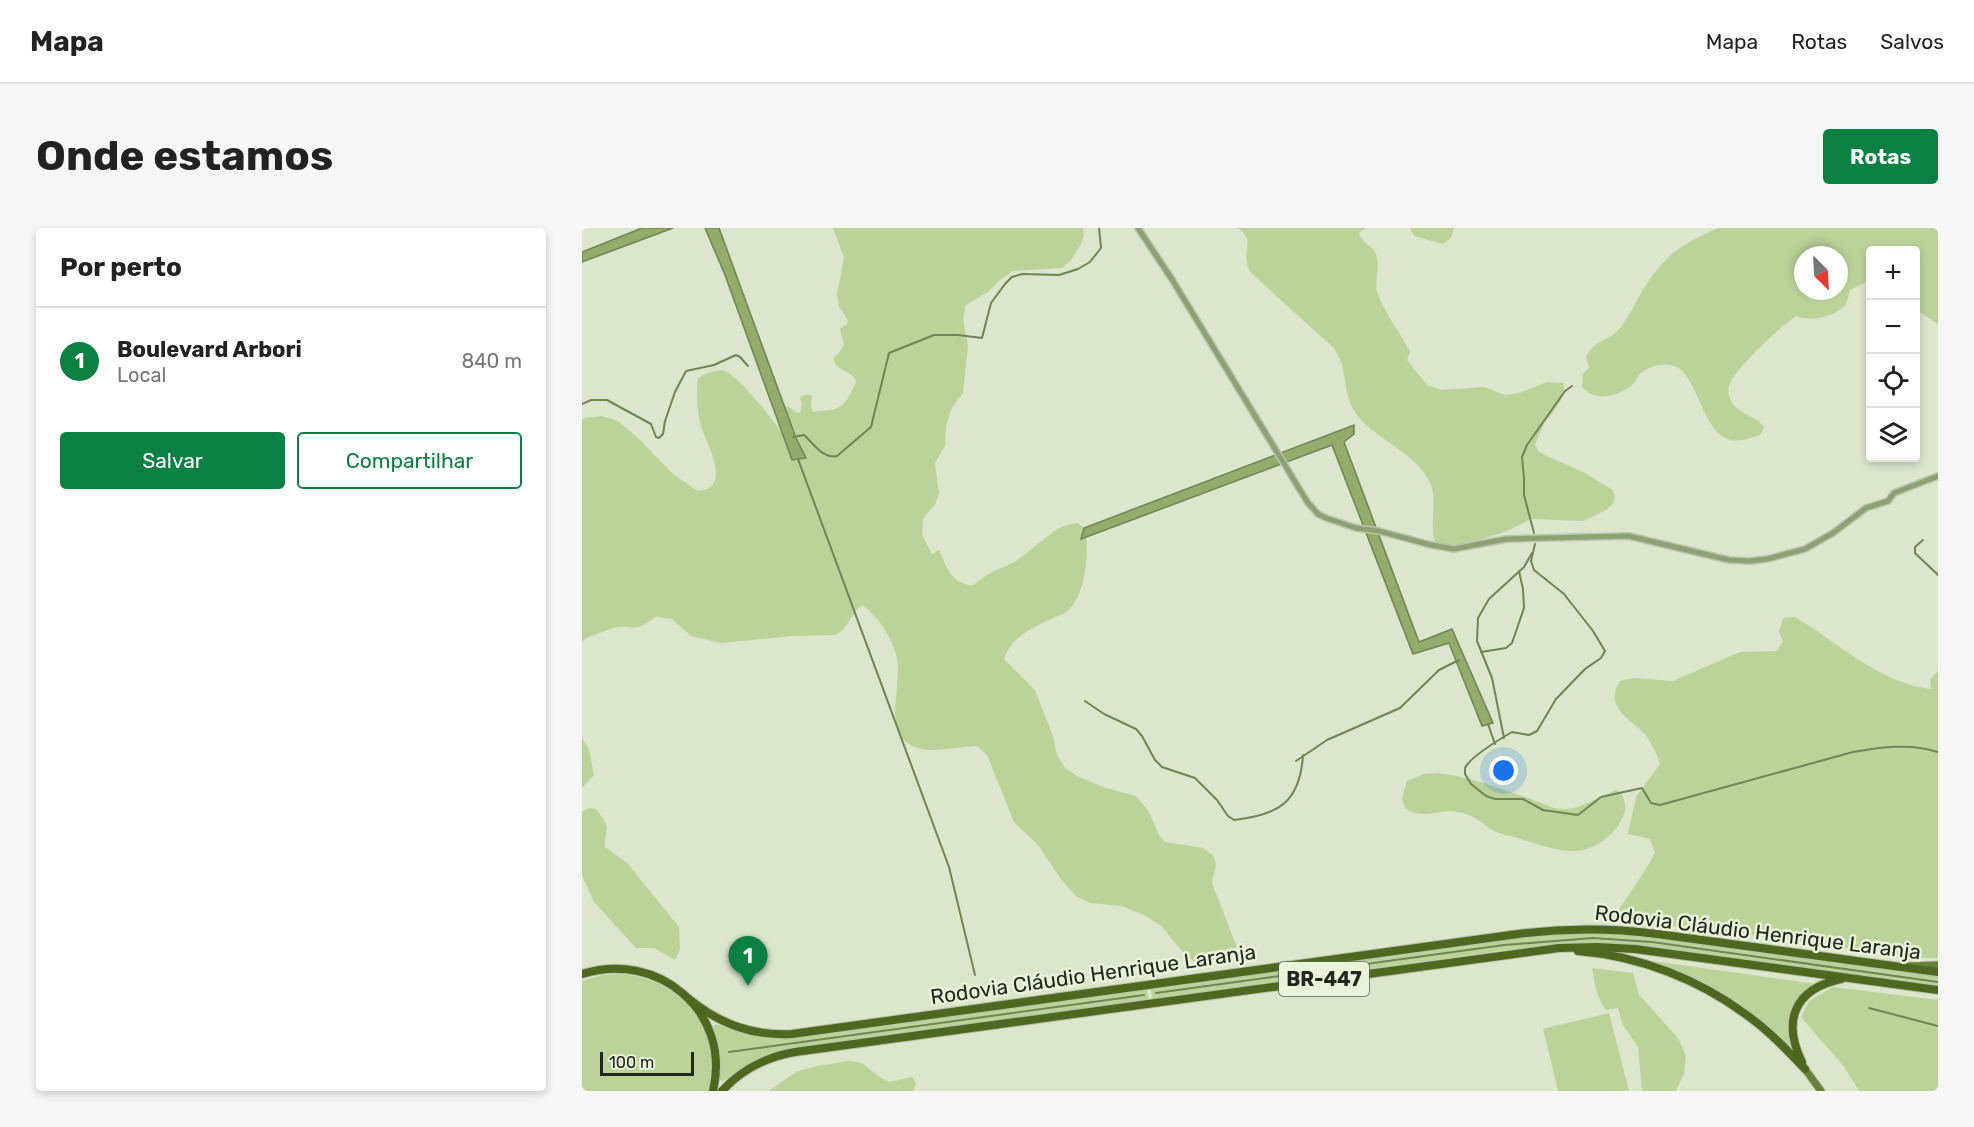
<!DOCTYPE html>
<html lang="pt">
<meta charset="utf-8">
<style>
body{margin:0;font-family:Rubik,sans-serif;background:#f6f6f6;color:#222}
.controls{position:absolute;right:18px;top:18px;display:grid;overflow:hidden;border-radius:6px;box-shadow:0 3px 9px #0003}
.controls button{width:54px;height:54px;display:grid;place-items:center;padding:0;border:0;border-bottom:2px solid #e0e0e0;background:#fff;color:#222;font:30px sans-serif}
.compass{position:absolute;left:1212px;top:18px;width:54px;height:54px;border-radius:50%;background:#fff;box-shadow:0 3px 9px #0003;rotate:156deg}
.scale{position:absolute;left:18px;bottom:15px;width:94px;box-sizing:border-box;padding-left:6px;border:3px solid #22261c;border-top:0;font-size:16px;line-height:21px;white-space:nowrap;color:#22261c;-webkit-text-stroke:4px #e8f3d9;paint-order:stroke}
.you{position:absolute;left:922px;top:543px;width:21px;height:21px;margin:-15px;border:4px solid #fff;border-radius:50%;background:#1a73e8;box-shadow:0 0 0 9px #1a73e833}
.badge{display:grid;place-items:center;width:39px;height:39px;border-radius:50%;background:#0b8043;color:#fff;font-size:20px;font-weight:700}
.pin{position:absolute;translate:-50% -50px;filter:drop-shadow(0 2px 3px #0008)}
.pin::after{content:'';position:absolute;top:32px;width:21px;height:18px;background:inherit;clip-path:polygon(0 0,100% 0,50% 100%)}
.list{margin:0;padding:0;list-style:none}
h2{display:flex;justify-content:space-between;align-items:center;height:78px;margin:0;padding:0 24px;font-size:26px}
h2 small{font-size:20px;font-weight:400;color:#767676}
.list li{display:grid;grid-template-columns:39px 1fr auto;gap:18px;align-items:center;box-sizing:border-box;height:108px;padding:0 24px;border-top:2px solid #e0e0e0}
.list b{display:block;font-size:22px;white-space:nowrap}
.list p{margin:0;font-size:20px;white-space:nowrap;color:#767676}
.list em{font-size:20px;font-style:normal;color:#767676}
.actions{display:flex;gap:12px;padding:18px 24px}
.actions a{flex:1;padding:14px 0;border:2px solid #0b8043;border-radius:6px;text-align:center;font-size:21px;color:#0b8043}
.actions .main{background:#0b8043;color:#fff}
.icon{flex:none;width:33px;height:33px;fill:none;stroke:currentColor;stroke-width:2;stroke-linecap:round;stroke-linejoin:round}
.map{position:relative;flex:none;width:1356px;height:863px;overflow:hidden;border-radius:6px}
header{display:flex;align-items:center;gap:36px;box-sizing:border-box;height:84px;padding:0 30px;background:#fff;border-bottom:2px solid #e0e0e0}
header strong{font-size:28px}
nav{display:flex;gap:33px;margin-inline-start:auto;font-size:21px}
.intro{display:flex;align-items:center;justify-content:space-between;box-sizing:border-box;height:144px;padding:0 36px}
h1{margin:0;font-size:42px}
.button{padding:15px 27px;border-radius:6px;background:#0b8043;color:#fff;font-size:21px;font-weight:700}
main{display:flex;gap:36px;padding:0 36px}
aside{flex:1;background:#fff;border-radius:6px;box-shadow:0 3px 9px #0003}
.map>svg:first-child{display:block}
.green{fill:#bbd299;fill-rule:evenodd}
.water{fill:#93ac6c;stroke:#718454;stroke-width:1.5}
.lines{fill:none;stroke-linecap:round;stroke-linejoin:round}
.stream{stroke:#718454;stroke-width:2}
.street-casing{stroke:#bac3ac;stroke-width:8}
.secondary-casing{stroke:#bac3ac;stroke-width:9}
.primary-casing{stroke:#bac3ac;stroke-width:10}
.street{stroke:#8ea173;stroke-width:5}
.secondary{stroke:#678039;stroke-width:7}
.primary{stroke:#4f671e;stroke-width:8}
.labels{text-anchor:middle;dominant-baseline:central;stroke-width:5;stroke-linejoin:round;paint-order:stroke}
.shield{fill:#e8f3d9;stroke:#5d6455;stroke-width:1.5}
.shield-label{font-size:20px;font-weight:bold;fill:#22261c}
.street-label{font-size:21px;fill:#22261c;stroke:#e8f3d9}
</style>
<header>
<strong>Mapa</strong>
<nav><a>Mapa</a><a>Rotas</a><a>Salvos</a></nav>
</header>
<div class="intro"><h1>Onde estamos</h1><a class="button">Rotas</a></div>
<main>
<aside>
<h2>Por perto<small></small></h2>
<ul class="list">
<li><span class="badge">1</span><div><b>Boulevard Arbori</b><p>Local</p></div><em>840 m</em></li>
</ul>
<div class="actions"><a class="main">Salvar</a><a>Compartilhar</a></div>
</aside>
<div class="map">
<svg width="1356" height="863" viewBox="0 0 1356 863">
<rect width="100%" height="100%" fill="#dbe6cc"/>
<!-- green -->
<g class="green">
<path d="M251 0H501L502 7 499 16 489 32 480 40 431 43 418 52 406 64 384 77 381 91 386 118 381 165 369 181 364 199 363 218 353 235 357 266 353 276 341 291 340 307 350 326 357 322C365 339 369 357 391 357L408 345 433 334 475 301 488 296 496 295 502 300 500 310 504 309C507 329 502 372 484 384 481 387 475 388 471 390 451 399 430 408 422 431L453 462 471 508 475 527 483 540 495 548 521 559 554 568 567 584 577 607 583 614 621 620 631 627 634 638 630 655 654 717V726L615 736 600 723 579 698 564 688 540 678 508 675 494 668 479 651 456 617 432 594 405 527 395 518C378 518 358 524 340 521 296 512 321 460 315 430 310 409 297 389 280 377L273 384 261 402 253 407 211 408 139 415 109 408 90 391 73 389C52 407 51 395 31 400 22 403 12 407 3 411L0 414V192L3 190 20 188 36 193 56 210 91 246 116 263C122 262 129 261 132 255 139 238 125 216 120 201 115 184 114 167 116 150 124 146 134 141 143 143 156 147 191 192 200 205 205 213 207 223 210 232L223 230 202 177 210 181 213 184 218 185 220 176 218 170C221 166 225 166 230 168L229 179 231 184C251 181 259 184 269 165 271 160 273 158 274 152 268 141 251 143 252 129L256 126 262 117 258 101 265 96 266 92 257 79 255 66 262 29Z"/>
<path d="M655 0H784L777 5C779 15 790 17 794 26 799 39 792 51 795 63 802 86 818 103 828 124L825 132 845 157 859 162 902 159 923 167 938 165 965 154 981 155C986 171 968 185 961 198 958 204 956 210 953 216L956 223 963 227 1003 245 1031 262 1033 269 1031 276 1024 282 1002 293 949 291 925 303 889 315 861 318 854 316C846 298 856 276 849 257 836 224 788 210 771 181 763 167 764 151 760 136 758 131 755 125 752 120L669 45C667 42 665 39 665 36 661 20 674 11 655 0Z"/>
<path d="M828 0H872L869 10 861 16 832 8Z"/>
<path d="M1136 0H1356V96L1334 82V22H1288V52L1268 62C1267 66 1266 72 1264 76 1255 89 1227 94 1214 88 1198 99 1156 138 1148 155 1145 161 1147 172 1152 177 1160 187 1174 188 1182 199L1178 207C1169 210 1155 215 1146 211 1125 203 1119 171 1108 154 1105 148 1099 140 1092 138 1081 134 1067 138 1058 146 1055 149 1054 154 1050 157 1035 169 1013 174 1000 159L1001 146 1007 140 1004 129C1012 112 1027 113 1038 100 1048 88 1054 73 1062 60 1084 26 1100 16 1136 0ZM1221 27H1257V63H1221Z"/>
<path d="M1213 389C1257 415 1297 455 1349 461L1348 452 1356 443V730H1340L1148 704 1031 692C1044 669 1061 648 1073 625L1068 611 1046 606 1054 569 1078 536C1075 527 1071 518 1066 510 1052 492 1020 481 1038 453L1052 450 1091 453 1158 424 1194 423 1201 414 1197 404 1201 390Z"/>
<path d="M0 510 7 522 12 547 0 560Z"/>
<path d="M856 545C889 549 920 561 951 572 962 575 970 582 982 581 1000 581 1018 568 1035 562 1041 566 1044 575 1043 582 1041 593 1033 603 1026 609 996 633 972 621 939 611 931 608 920 607 912 603 900 596 895 589 881 585 857 578 843 594 823 580L820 570 825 553 842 546Z"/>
<path d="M8 580C16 581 15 583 20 589 29 603 22 604 23 619L45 635 97 699 98 721 93 732 72 720H54L12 674 0 647V583Z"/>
<path d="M1015 705 1054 706 1356 748V758L1072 719C1027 714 983 716 938 720L570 771 569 761 956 707Z"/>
<path d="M1064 732 1234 756C1228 760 1225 765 1220 771 1207 790 1203 799 1210 822 1181 791 1147 765 1108 748 1094 742 1077 740 1064 732Z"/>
<path d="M1010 740 1051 745 1057 767 1096 810 1104 828 1102 845 1094 863H1060L1056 819 1041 797 1036 780 1024 782C1014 769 1013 756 1010 740Z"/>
<path d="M38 746C99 750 143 802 126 863H0V753L20 747Z"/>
<path d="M1251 759 1356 772V863H1277L1263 840 1219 789 1227 773Z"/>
<path d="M565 761 566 771 202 822 171 833 141 853 138 852V825L130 799 134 796C157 805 177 811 202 811Z"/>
<path d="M1027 785 1047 863H976L961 801Z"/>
<path d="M267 833 280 835 299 850 308 854 330 849 334 856 331 863H187L214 844 235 838Z"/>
</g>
<!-- water -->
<g class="water">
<path d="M60 0H91L0 34V24Z"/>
<path d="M123 0H137L214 210 224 230 210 232 143 47Z"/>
<path d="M772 197V206L762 214 837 414 870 401 911 495 900 498 867 415 831 426 750 217 499 311 502 300Z"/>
</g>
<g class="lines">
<!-- stream -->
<g class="stream">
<path d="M0 176 9 172H25L69 196 74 209 77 210 81 206 83 193 93 164 104 143 132 137 154 127 158 129 166 138"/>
<path d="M211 209 222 207C232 216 241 231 255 228L289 199 307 125 352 107H376L400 110 409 75 423 56 430 49 440 46 477 47 496 41 508 34 519 20 517 0"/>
<path d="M216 231 367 639 393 747"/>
<path d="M952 305 942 267V250L940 229 945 217 983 163 990 158"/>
<path d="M1341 312 1333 319V325L1356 347"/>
<path d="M953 316 949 333 952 342 982 366 1011 403 1023 423 1019 430 1003 441 974 471 955 503 947 507 930 504C918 511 889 528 883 540V546L889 556 904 568 913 571H941L961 582 996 587 1019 569 1060 560 1069 575 1078 577 1271 524C1299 519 1328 515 1356 524"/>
<path d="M899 424 924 420 930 415 942 380 941 361 937 343"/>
<path d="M503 473 522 486 554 501 560 508 573 532 580 539 613 550 635 572 646 588 652 592C696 587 718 575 721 527"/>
<path d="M906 496 913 516"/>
<path d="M922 510 910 450 895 413 896 390 907 371 942 339 950 325"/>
<path d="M714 533 745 512 818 480 857 442 877 432"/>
<path d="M574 765 922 717 1011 710 1070 714 1356 754"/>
<path d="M1287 780 1356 798"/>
<path d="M147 824 562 767"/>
</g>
<!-- street casing -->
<g class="street-casing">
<path id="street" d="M556 0 591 53 726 275 736 286 744 290 774 300 797 303 849 317 872 321 924 311 1047 308 1147 332 1167 333 1185 331 1223 321 1251 305 1284 280 1306 273 1312 265 1356 248"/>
</g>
<!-- secondary casing -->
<g class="secondary-casing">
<g id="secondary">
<path d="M1326 738 1356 737"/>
<path d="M1223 841 1239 863"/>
</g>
</g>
<!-- primary casing -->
<g class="primary-casing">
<g id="primary">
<path d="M996 723C1057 728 1117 751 1166 788 1187 803 1205 822 1223 841"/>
<path d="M0 746C75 722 150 783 131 863"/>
<path d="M107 771C138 796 170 808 210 806L936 706C983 700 1028 700 1075 706L1356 744"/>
<path d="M1220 834C1200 793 1212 761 1259 751"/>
<path d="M140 863C159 842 184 829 213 824L977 720 1015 719 1053 721 1356 762"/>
</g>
</g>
<!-- street -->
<use href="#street" class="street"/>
<!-- secondary -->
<use href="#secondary" class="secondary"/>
<!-- primary -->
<use href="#primary" class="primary"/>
</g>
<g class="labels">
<!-- shield labels -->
<rect class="shield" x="697" y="734" width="90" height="34" rx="4.5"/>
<g class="shield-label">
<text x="742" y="751">BR-447</text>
</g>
<!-- street labels -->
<g class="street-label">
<text transform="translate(1176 704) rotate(7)">Rodovia Cláudio Henrique Laranja</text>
<text transform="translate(511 746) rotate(-8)">Rodovia Cláudio Henrique Laranja</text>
</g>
</g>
</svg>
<div class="controls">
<button>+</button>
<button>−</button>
<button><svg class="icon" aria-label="locate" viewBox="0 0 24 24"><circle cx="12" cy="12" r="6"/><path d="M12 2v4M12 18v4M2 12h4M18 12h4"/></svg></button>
<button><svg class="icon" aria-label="layers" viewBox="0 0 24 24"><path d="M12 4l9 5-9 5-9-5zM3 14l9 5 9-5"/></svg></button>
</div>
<svg class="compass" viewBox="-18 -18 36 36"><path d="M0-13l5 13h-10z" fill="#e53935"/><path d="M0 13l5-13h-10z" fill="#767676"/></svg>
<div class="scale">100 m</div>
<div class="you"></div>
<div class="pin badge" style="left:166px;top:758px">1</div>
</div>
</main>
